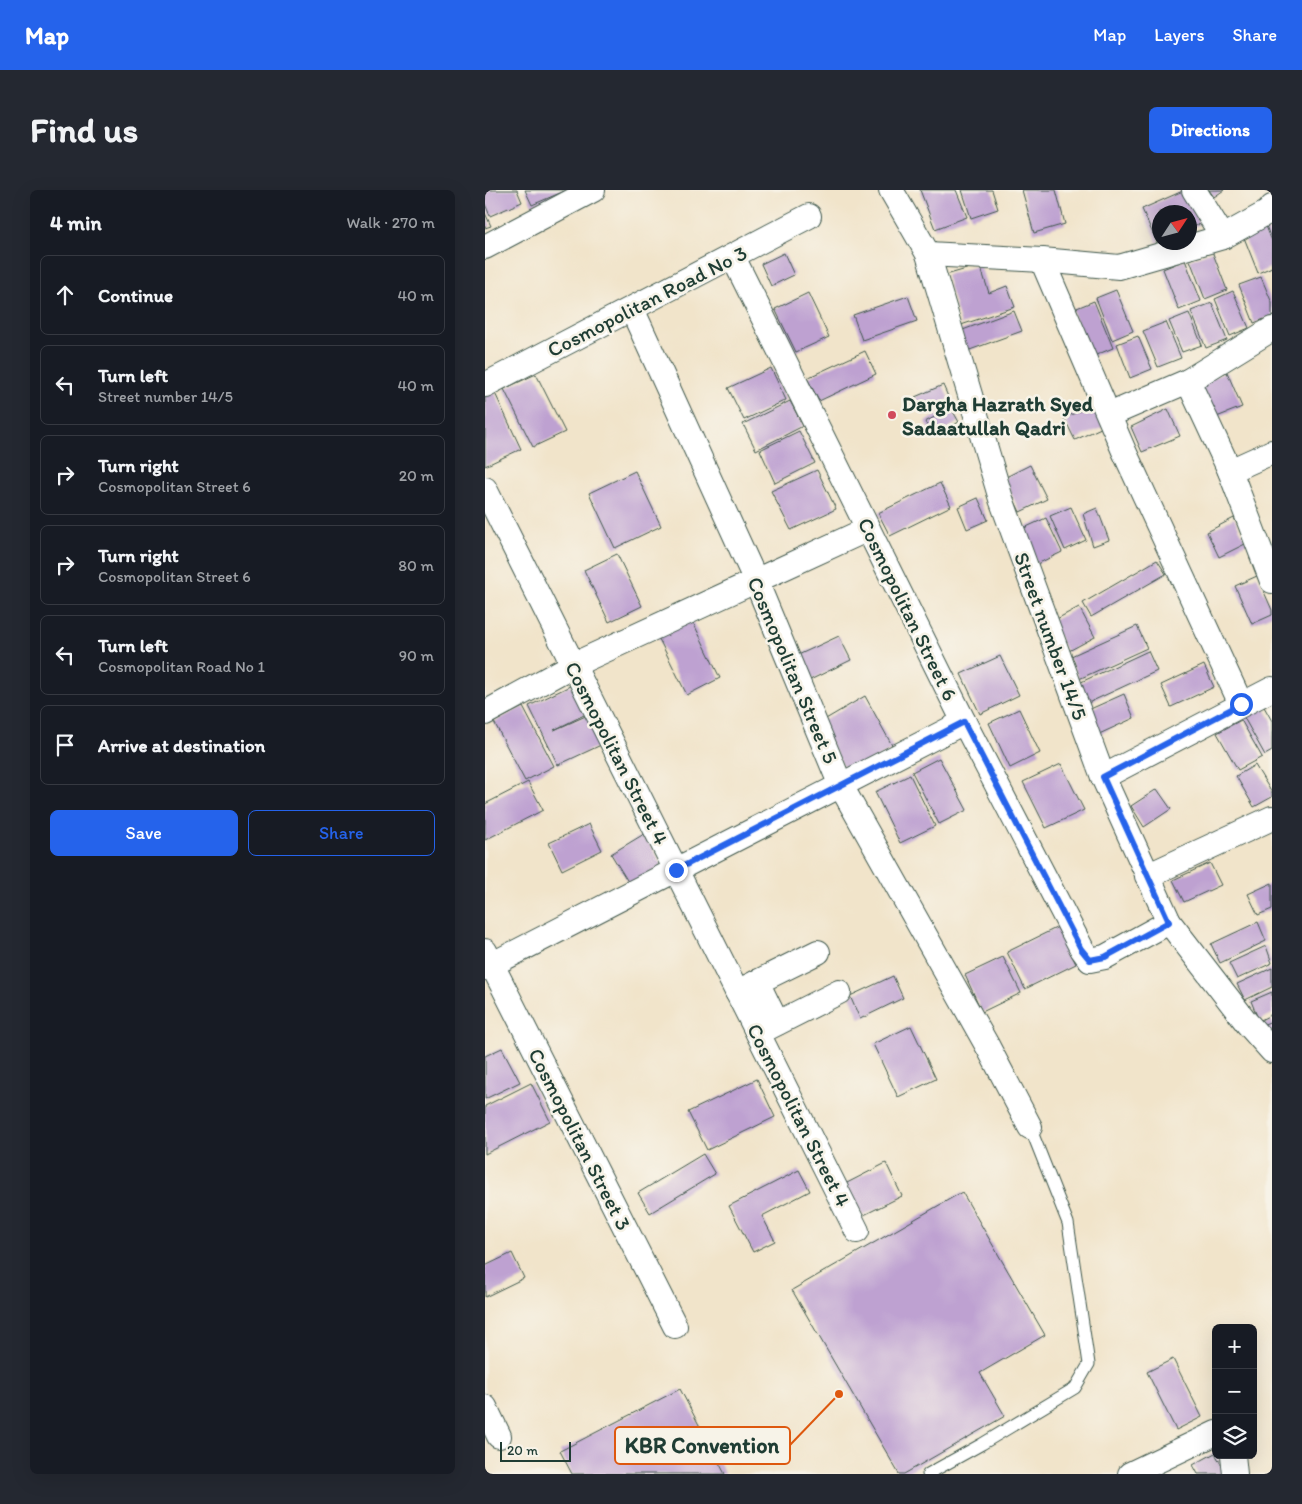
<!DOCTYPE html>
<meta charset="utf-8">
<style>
body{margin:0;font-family:Itim,sans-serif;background:#242831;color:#f1f3f6}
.controls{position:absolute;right:15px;bottom:15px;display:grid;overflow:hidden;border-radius:8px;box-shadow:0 5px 20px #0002}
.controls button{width:45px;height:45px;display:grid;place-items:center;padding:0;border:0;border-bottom:1px solid #363941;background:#171b24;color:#f1f3f6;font:25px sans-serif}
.compass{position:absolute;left:667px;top:15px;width:45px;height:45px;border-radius:50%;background:#171b24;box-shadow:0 5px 20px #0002;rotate:54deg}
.scale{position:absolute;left:15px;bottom:12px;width:71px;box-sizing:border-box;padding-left:5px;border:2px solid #1f3d34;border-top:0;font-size:14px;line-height:18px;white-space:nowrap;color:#1f3d34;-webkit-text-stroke:4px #f7f3e8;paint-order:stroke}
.stop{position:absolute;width:15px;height:15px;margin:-11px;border:4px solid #2563eb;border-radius:50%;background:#fff}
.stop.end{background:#2563eb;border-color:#fff;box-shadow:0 1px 5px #0008}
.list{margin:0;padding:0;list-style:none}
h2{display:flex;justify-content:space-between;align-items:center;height:65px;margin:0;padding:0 20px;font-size:21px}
h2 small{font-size:16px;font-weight:400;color:#9ea1a6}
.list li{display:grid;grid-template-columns:32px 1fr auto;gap:15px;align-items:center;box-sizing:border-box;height:80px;margin:0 10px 10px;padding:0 10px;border:1px solid #363941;border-radius:8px}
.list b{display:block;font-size:19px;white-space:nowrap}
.list p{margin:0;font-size:16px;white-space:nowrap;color:#9ea1a6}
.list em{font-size:16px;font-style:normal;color:#9ea1a6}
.actions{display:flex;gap:10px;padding:15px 20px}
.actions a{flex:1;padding:11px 0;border:1px solid #2563eb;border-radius:8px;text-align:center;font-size:18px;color:#2563eb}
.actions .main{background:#2563eb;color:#fff}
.icon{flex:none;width:28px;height:28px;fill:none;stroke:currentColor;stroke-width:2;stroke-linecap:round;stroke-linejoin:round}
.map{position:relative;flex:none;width:787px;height:1284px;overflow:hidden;border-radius:8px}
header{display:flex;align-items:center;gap:30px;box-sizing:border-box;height:70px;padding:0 25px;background:#2563eb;color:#fff}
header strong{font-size:24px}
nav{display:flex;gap:28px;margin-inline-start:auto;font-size:18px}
.intro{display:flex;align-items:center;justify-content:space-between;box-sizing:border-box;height:120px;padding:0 30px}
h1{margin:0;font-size:35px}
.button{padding:12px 22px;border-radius:8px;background:#2563eb;color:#fff;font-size:18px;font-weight:700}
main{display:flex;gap:30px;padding:0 30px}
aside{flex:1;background:#171b24;border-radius:8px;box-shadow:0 5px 20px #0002}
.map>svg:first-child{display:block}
.building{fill:#bea1d1}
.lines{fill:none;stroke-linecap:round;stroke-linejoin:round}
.lane-casing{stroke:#3e564a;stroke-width:13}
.street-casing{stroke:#3e564a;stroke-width:26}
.lane{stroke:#fff;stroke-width:11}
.street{stroke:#fff;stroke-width:24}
.route{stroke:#2563eb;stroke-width:6}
.poi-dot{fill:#d1495b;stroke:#f7f3e8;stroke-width:2}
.labels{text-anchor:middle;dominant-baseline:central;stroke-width:5;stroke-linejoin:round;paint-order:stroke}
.street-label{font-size:21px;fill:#1f3d34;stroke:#f7f3e8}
.poi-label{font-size:21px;font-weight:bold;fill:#1f3d34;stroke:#f7f3e8;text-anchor:start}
.leader{fill:none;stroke:#de580e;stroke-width:2}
.callout-dot{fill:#de580e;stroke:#f7f3e8;stroke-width:2}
.callout{fill:#f7f3e8;stroke:#de580e;stroke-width:2}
.callout-label{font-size:22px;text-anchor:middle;font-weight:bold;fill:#1f3d34}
</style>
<header>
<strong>Map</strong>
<nav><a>Map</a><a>Layers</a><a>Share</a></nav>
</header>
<div class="intro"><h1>Find us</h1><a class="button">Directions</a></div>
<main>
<aside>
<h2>4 min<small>Walk · 270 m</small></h2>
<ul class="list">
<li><svg class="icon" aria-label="ahead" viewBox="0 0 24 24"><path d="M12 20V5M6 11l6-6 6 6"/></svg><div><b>Continue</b></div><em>40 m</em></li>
<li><svg class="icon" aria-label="left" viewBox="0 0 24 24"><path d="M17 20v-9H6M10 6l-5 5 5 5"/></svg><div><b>Turn left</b><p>Street number 14/5</p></div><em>40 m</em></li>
<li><svg class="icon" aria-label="right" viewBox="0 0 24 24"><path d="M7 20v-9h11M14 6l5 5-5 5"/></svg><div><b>Turn right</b><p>Cosmopolitan Street 6</p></div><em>20 m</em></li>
<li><svg class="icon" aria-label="right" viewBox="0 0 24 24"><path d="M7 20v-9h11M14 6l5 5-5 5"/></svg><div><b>Turn right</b><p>Cosmopolitan Street 6</p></div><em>80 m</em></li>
<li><svg class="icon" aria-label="left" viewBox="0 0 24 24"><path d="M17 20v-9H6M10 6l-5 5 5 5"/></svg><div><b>Turn left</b><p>Cosmopolitan Road No 1</p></div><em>90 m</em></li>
<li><svg class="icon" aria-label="arrive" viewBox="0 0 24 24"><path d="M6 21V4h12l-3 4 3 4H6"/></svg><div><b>Arrive at destination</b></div></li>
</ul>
<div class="actions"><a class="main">Save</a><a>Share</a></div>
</aside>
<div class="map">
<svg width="787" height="1284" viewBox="0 0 787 1284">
<rect width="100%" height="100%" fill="#f7f3e8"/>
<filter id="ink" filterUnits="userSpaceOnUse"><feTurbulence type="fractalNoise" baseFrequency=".02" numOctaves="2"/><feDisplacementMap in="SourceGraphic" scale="10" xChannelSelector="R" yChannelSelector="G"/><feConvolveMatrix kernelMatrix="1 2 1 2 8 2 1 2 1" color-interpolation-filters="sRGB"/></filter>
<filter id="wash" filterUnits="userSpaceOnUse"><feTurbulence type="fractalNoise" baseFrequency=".0096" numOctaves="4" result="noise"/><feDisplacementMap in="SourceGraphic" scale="20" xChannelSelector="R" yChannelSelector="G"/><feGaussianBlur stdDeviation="1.12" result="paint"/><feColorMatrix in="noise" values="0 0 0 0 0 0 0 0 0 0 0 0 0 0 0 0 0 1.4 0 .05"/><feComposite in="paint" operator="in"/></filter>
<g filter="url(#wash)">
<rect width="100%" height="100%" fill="#f1e4ca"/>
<g id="blocks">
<!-- building -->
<g class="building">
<path d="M0 0H32L37 12 5 26 0 14Z"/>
<path d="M40 0H82L47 15Z"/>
<path d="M435 0H471L482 27 450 39Z"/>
<path d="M477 0H507L513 19 486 28Z"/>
<path d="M537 0H571L580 34 549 43Z"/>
<path d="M700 0 715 34 704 39V22H674V52L672 53 657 19Z"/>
<path d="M724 0H739L729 7Z"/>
<path d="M0 23 6 36 0 38Z"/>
<path d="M781 36 787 51V77L773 83 758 45Z"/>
<path d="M727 61 742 100 720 109 705 70Z"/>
<path d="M299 63 309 85 286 96 276 74Z"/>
<path d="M700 70 716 111 694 120 678 79Z"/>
<path d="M495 75 504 103 522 96 530 117 476 135 461 85Z"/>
<path d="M776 87 787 113V126L769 133 754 95Z"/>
<path d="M631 100 648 141 627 150 611 108Z"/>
<path d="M748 101 764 138 745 146 730 109Z"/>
<path d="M323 103 344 147 311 162 290 119Z"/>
<path d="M423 106 432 131 377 150 368 125Z"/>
<path d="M609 111 628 158 606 167 587 120Z"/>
<path d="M727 113 742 150 721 158 706 121Z"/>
<path d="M529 121 537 141 482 161 475 141Z"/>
<path d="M704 123 717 155 697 162 684 131Z"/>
<path d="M681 132 696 168 673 177 658 141Z"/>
<path d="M653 146 667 179 645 188 632 154Z"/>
<path d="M380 161 391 184 334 211 322 188Z"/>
<path d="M286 178 301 210 259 230 243 198Z"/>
<path d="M742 182 757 217 729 228 714 193Z"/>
<path d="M51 184 80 242 48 257 19 199Z"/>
<path d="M458 195 464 209 437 221 430 207Z"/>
<path d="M9 201 36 259 0 276V205Z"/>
<path d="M305 211 318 236 271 260 258 234Z"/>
<path d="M608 215 618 237 590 250 579 228Z"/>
<path d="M466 218 474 232 448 246 440 232Z"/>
<path d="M683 219 695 246 657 262 646 237Z"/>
<path d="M314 241 330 273 290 293 275 260Z"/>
<path d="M545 275 562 309 535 322 519 288Z"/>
<path d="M332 280 351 319 306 340 286 301Z"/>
<path d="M150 281 176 336 130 358 104 303Z"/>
<path d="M455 293 466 316 405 346 393 323Z"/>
<path d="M493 308 503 330 482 339 473 317Z"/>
<path d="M586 317 601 350 580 360 565 326Z"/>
<path d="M612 318 624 350 608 356 598 324Z"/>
<path d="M561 328 577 362 552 374 537 339Z"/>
<path d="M749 328 762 353 734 367 722 342Z"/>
<path d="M132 364 157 416 124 432 99 380Z"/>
<path d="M672 370 681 384 606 427 598 413Z"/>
<path d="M772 386 787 420V425L767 434 750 396Z"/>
<path d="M594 417 610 447 582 462 566 432Z"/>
<path d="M207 430 235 488 202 505 173 447Z"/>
<path d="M652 436 662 458 594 489 584 467Z"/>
<path d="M354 446 366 470 321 492 309 467Z"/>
<path d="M663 461 672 481 603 513 594 493Z"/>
<path d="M515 466 534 505 495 524 476 484Z"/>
<path d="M719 475 729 497 686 517 676 495Z"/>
<path d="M87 495 101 524 69 540 103 525 116 555 73 575 44 516Z"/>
<path d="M639 504 649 528 612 545 601 521Z"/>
<path d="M380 506 409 559 362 583 334 533Z"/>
<path d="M778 515 787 531V561L780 565 758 526Z"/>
<path d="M38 517 69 576 40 591 9 532Z"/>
<path d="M534 519 555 563 525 578 504 533Z"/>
<path d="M756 530 777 567 753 580 732 543Z"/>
<path d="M454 568 482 620 454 634 427 582Z"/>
<path d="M576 574 599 620 561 638 538 592Z"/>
<path d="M770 575 787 603V607L769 617 751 586Z"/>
<path d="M425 585 450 636 415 653 390 602Z"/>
<path d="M43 592 58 620 0 650V614Z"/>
<path d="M672 599 686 619 659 637 646 616Z"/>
<path d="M104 634 117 660 77 680 64 653Z"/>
<path d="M159 644 177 676 145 695 126 664Z"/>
<path d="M725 673 736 695 699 712 688 690Z"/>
<path d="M787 693V719L773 725 763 704Z"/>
<path d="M773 732 781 751 735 773 726 754Z"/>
<path d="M573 737 591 774 540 799 522 762Z"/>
<path d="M781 756 787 773 752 789 744 773Z"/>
<path d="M518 767 536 803 497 822 480 785Z"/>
<path d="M787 778V797L760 810 752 794Z"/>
<path d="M408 786 418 808 375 829 365 806Z"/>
<path d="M787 802V824L774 831 766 811Z"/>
<path d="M787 831V852L777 835Z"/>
<path d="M426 836 451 889 413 907 388 854Z"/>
<path d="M17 858 35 892 0 909V866Z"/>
<path d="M272 889 290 927 222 960 203 922Z"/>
<path d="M46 893 65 931 0 964V916Z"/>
<path d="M218 964 230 984 165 1023 153 1003Z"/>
<path d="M401 973 417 1006 377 1026 360 994Z"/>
<path d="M314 980 325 1001 277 1026 290 1051 268 1062 244 1016Z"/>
<path d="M477 1002 560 1145 495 1183 520 1226 419 1284H414L307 1100Z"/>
<path d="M27 1063 39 1088 0 1107V1076Z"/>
<path d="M688 1169 717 1227 691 1240 662 1182Z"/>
<path d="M195 1199 240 1284H87L75 1261Z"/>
<path d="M730 1263 741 1284H713L708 1275Z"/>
</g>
</g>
</g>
<g filter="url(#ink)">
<use href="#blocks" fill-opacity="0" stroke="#3e564a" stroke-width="1"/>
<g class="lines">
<!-- lane casing -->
<g class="lane-casing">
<path id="lane" d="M443 1284 497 1254 590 1198 604 1174 583 1033 545 937"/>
</g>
<!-- street casing -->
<g class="street-casing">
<g id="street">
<path d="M406 0 443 64 516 309 618 587 684 732 762 833 787 861"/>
<path d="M709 0 738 47"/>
<path d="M0 57 108 0"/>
<path d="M443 64 557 70 634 77 738 47 783 22 787 17"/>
<path d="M248 67 479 532 597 759 605 770 620 767 684 732"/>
<path d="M557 70 639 261 756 514"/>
<path d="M147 119 271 391 356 596 503 857 545 937"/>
<path d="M787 139 703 191 745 281 787 391"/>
<path d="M0 195 324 26"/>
<path d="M624 225 703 191"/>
<path d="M745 281 787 262"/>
<path d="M0 299 372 1041"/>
<path d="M0 523 88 475 383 339"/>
<path d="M618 587 787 499"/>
<path d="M662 686 787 628"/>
<path d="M0 761 190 1136"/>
<path d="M0 778 479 532"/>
<path d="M272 792 292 833"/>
<path d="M252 802 333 762"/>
<path d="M273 843 354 802"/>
<path d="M0 1217 14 1246"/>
<path d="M748 1265 750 1284"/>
<path d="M645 1284 731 1243"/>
</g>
</g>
<!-- lane -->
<use href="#lane" class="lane"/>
<!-- street -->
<use href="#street" class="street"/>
</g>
</g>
<g class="lines" filter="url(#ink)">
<!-- route -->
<path class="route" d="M191 680 479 532 596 759 605 770 620 767 684 732 618 587 756 514"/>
</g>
<!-- markers -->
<circle class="poi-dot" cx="407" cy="225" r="5"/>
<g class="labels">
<!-- street labels -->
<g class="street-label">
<text transform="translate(162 111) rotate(-27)">Cosmopolitan Road No 3</text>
<text transform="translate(423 419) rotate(64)">Cosmopolitan Street 6</text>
<text transform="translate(566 446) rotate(70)">Street number 14/5</text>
<text transform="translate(308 480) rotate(67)">Cosmopolitan Street 5</text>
<text transform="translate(132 563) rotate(63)">Cosmopolitan Street 4</text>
<text transform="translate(314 925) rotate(63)">Cosmopolitan Street 4</text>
<text transform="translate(95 949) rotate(63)">Cosmopolitan Street 3</text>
</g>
<!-- poi labels -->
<g class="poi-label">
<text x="417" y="213">Dargha Hazrath Syed<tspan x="417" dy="24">Sadaatullah Qadri</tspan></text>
</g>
</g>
<!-- callouts -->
<path class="leader" d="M354 1204L305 1255"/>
<circle class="callout-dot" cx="354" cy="1204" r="5"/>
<rect class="callout" x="130" y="1237" width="175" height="37" rx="5"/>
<g class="callout-label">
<text x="217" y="1263">KBR Convention</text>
</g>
</svg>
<div class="controls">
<button>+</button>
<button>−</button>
<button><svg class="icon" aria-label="layers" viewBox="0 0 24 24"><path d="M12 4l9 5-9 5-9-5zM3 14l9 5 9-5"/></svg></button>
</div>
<svg class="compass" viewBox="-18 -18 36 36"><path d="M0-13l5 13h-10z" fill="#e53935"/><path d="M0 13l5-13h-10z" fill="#9ea1a6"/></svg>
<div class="scale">20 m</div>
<div class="stop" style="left:756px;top:514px"></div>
<div class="stop end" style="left:191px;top:680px"></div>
</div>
</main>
